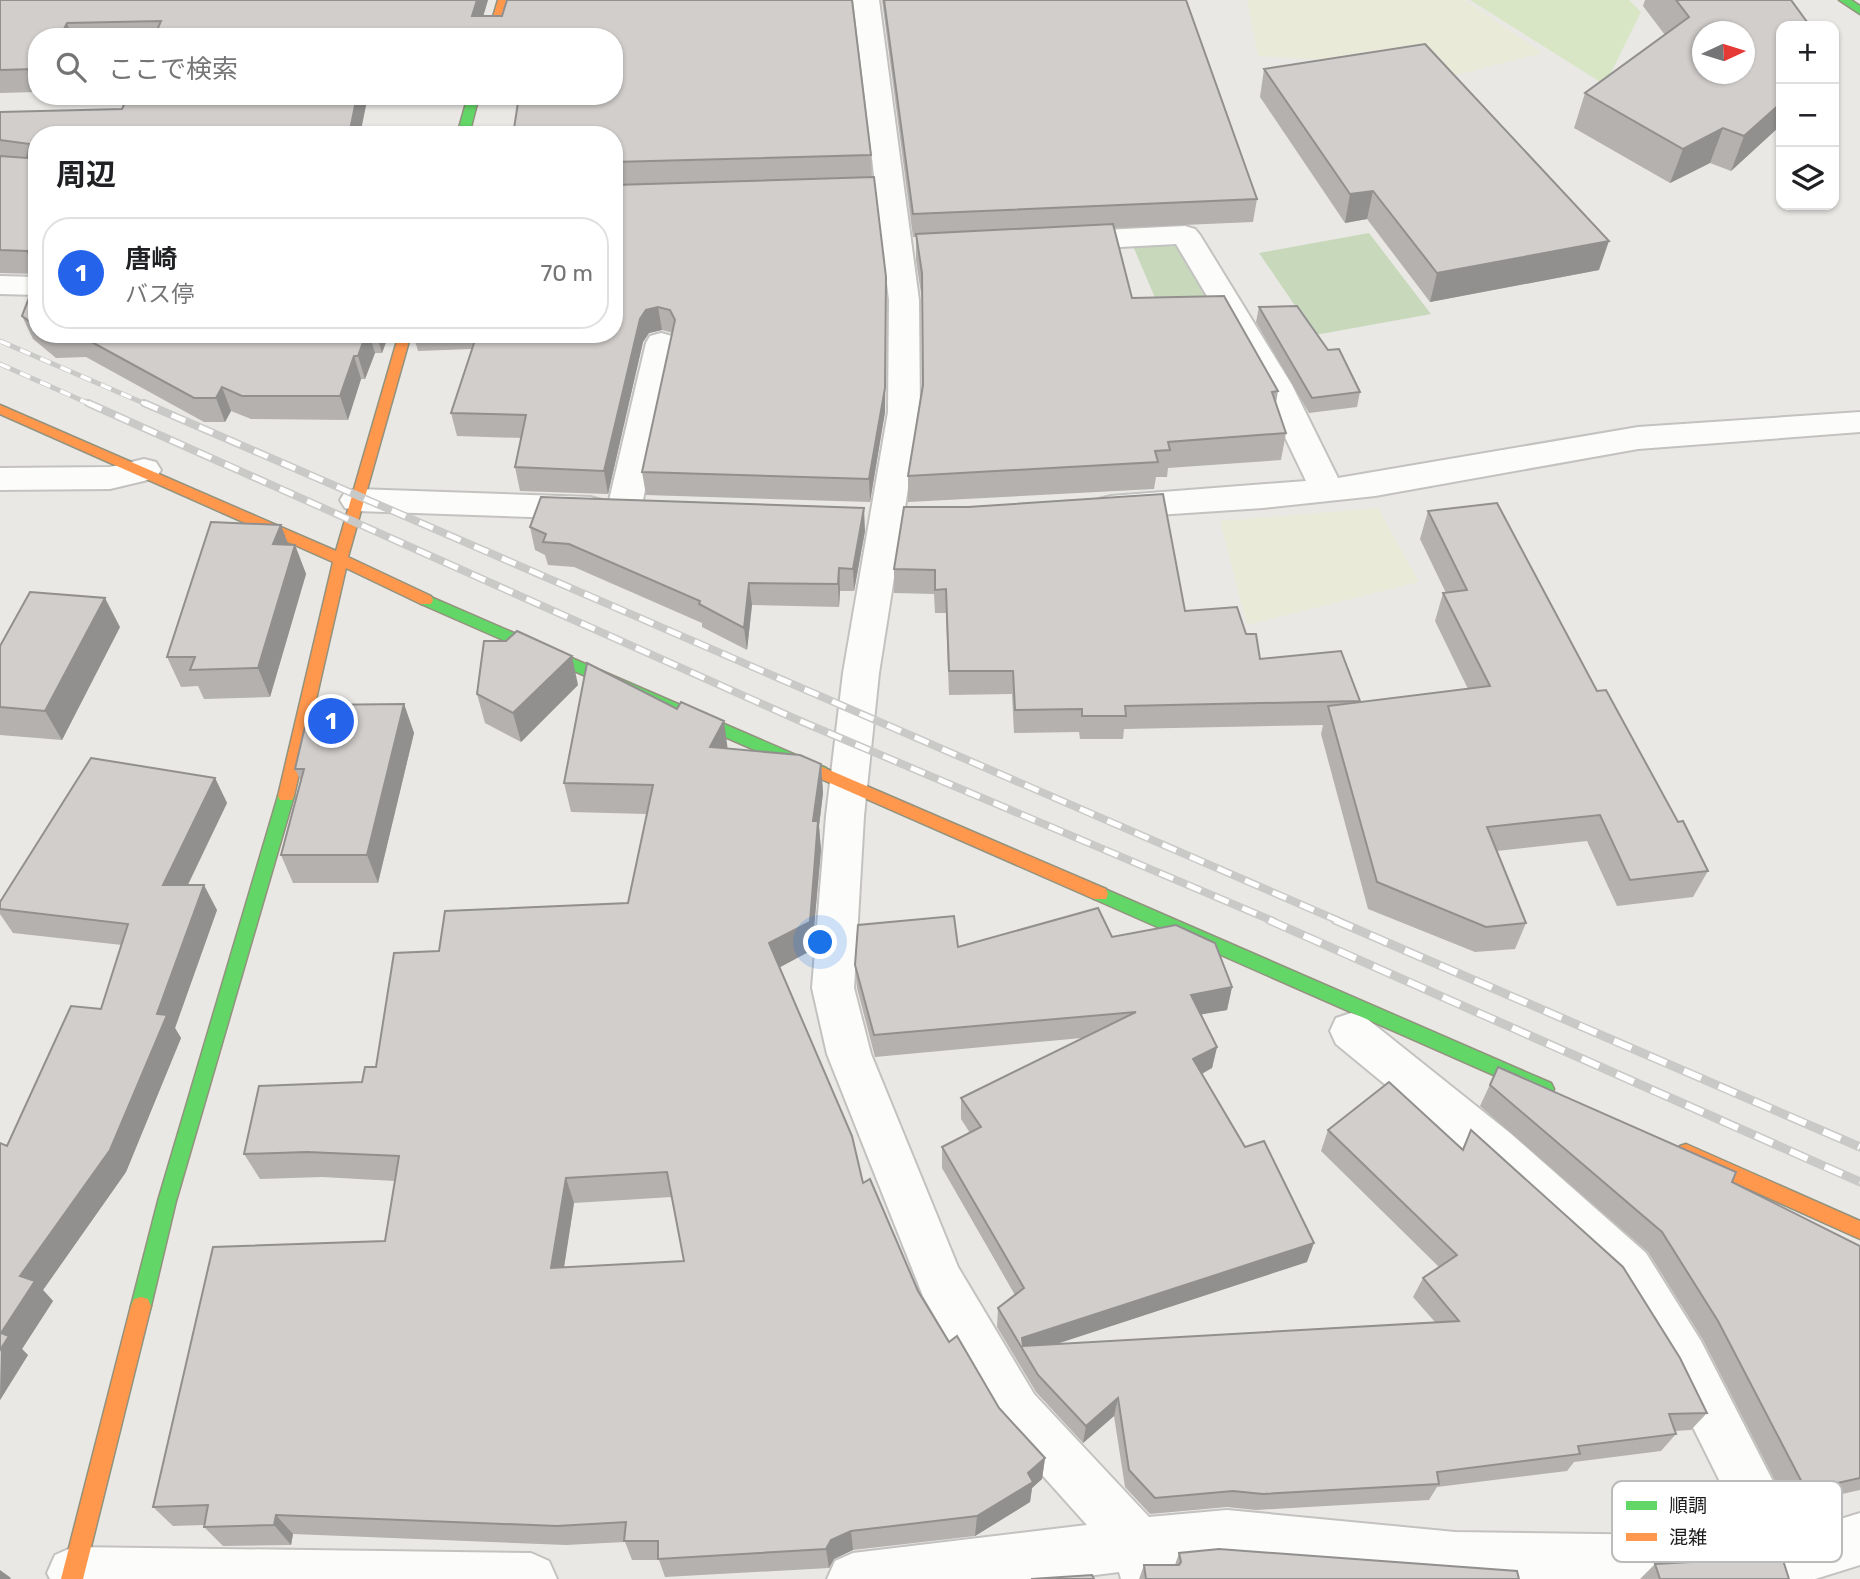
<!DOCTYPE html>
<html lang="ja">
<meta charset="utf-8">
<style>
body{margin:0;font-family:Rubik,"Noto Sans JP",sans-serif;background:#f6f6f6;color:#202124}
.controls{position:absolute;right:21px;top:21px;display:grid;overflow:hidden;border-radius:14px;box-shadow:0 2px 5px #0004}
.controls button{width:63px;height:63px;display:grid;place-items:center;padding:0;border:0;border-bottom:2px solid #e0e0e0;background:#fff;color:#202124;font:35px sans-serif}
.compass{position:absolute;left:1692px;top:21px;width:63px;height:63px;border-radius:50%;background:#fff;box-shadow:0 2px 5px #0004;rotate:86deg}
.you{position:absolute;left:821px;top:943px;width:24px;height:24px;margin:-18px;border:5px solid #fff;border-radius:50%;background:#1a73e8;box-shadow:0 0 0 10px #1a73e833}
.badge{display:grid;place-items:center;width:46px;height:46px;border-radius:50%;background:#2563eb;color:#fff;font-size:23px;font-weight:700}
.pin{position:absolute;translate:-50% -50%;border:4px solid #fff;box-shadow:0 2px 7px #0006}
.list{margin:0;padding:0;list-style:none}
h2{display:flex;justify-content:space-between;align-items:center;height:91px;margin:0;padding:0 28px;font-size:30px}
h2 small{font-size:23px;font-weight:400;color:#757577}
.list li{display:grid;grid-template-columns:46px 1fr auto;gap:21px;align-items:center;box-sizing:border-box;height:112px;margin:0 14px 14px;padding:0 14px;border:2px solid #e0e0e0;border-radius:28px}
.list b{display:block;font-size:26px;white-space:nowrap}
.list p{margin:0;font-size:23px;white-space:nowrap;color:#757577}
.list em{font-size:23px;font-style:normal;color:#757577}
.icon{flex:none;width:38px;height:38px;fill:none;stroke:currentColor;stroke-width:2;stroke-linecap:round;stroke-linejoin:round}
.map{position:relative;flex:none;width:1860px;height:1579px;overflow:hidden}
.search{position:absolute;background:#fff;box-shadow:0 2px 5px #0004;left:28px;top:28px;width:595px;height:77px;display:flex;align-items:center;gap:18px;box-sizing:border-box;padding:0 24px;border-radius:28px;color:#757577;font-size:26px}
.panel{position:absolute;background:#fff;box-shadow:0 2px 5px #0004;left:28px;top:126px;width:595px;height:217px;border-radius:28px}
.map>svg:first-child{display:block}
.farmland{fill:#eaead8}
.grass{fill:#d8e6c5}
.forest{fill:#c7d8bb}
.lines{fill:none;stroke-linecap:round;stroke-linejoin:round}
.street-casing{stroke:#c3c2c1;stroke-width:4}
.fast-casing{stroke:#92927e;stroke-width:3}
.slow-casing{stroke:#92927e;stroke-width:3}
.street{fill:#fcfcfb;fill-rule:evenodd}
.fast{fill:#63d668;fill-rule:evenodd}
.slow{fill:#ff974d;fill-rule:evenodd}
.rail-far2-casing{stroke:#c9c9c8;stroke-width:5}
.rail-far1-casing{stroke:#c9c9c8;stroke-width:8}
.rail-casing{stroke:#c9c9c8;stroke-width:9}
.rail-far2{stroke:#fff;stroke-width:3.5;stroke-dasharray:11;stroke-linecap:butt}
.rail-far1{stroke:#fff;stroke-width:5;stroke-dasharray:15;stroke-linecap:butt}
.rail{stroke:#fff;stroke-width:6;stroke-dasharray:19;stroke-linecap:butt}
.wall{fill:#b4b1af;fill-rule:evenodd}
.shaded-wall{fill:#92908f}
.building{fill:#d1cecc;stroke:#92908f;stroke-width:2;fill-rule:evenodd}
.key{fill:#fff;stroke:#bbb;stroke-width:2}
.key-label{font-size:19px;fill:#1c1c1c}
</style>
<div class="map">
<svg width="1860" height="1579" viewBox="0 0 1860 1579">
<rect width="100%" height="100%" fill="#eae8e5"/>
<!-- farmland -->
<g class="farmland">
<path d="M1247 0H1465L1543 53 1441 79 1426 66 1258 56Z"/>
<path d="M1378 508 1419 582 1247 625 1220 521Z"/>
</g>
<!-- grass -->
<path class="grass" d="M1470 0H1629L1641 12 1605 85Z"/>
<!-- forest -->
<g class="forest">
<path d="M1369 233 1431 314 1315 335 1259 253Z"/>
<path d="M1179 242 1221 313 1164 319 1133 246Z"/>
</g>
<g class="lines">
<!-- street casing -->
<g class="street-casing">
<g id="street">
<path d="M853 0H879L919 300 920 412 879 673 864 816 854 988 871 1054 958 1267 1034 1394 1149 1517 1227 1510 1455 1532 1747 1536 1667 1375 1612 1285 1478 1161 1336 1044 1330 1031 1336 1018 1351 1013 1366 1018 1510 1133 1646 1253 1701 1341 1799 1532 1860 1513V1565L1815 1579H1406L1227 1562 1170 1567 1173 1579H1121L1119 1572 1064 1579H827L835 1561 853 1553 1087 1525 1000 1428 923 1296 827 1054 812 988 826 816 843 673 888 412 889 300Z"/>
<path d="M1185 226 1195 229 1200 235 1292 385 1338 478 1638 427 1860 412V432L1638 449 1375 496 1263 508 1111 518 1099 515 1094 507 1099 499 1111 496 1306 481 1260 385 1176 244 1064 250 1054 247 1049 241 1054 235 1064 232Z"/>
<path d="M0 276 37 277V295L0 294Z"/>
<path d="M661 333 672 336 676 343 641 509 636 517 624 520 612 517 607 509 646 343 650 336Z"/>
<path d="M144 459 156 462 161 470 156 478 110 489 0 490V468L110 467Z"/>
<path d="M357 489 590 497 602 500 607 508 602 516 590 519 357 511 345 508 340 500 345 492Z"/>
<path d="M73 1547 531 1553 549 1561 557 1579H50L47 1573 55 1555Z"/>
</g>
</g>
<!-- fast casing -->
<g class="fast-casing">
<g id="fast">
<path d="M1839 0H1851L1860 6V14Z"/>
<path d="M468 96H479L469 135H457Z"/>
<path d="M426 595 826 768 828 772 826 776H814L421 604 419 600 421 596Z"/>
<path d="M286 790 292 792 294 796 176 1201 151 1306 148 1313 141 1315 134 1313 131 1306 158 1201 278 796 280 792Z"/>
<path d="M1100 887 1551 1083 1554 1089 1551 1095 1545 1097 1539 1095 1094 899 1092 894 1094 889Z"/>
</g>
</g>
<!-- slow casing -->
<g class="slow-casing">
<g id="slow">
<path d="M498 0H508L497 37H487Z"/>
<path d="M399 334H411L348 557 431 596 433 600 431 604H421L346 568 294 796 292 800H280L278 796 333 562 0 414V405L336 551Z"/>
<path d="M820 766 1106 889 1108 894 1106 899H1094L814 776 812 772 814 768Z"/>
<path d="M1686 1144 1860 1221V1239L1680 1158 1677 1152 1680 1146Z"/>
<path d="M141 1297 148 1299 151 1306 83 1579H61L131 1306 134 1299Z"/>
</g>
</g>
<!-- street -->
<use href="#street" class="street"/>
<!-- fast -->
<use href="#fast" class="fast"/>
<!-- slow -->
<use href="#slow" class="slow"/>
<!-- rail-far2 casing -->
<g class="rail-far2-casing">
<g id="rail-far2">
<path d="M0 341 148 405"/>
<path d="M0 364 92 405"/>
</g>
</g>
<!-- rail-far1 casing -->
<g class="rail-far1-casing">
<g id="rail-far1">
<path d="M88 403 798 720 1273 921"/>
<path d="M144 403 1339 921"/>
</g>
</g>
<!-- rail casing -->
<g class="rail-casing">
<g id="rail">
<path d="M1269 920 1860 1182"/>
<path d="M1335 920 1860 1147"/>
</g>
</g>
<!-- rail-far2 -->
<use href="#rail-far2" class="rail-far2"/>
<!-- rail-far1 -->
<use href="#rail-far1" class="rail-far1"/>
<!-- rail -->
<use href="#rail" class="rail"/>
</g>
<!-- wall -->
<g class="wall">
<path d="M0 0H488L483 16H502L507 0H852L871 155 872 177H874L886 277 885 412 870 502 646 495 642 472 673 333 662 330 649 333 643 342 608 494 520 491 515 467 521 438 457 436 451 413 472 349 418 351 413 334H614V135H513L519 96H614V37H37V92L0 93Z"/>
<path d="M882 0H1186L1257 199 1253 222 1114 228 1132 298 1278 391 1276 403 1286 433 1281 460 1168 468 1167 477H1156L1154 489 908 502V476L922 386V300L916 260V237H913Z"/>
<path d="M1645 0H1791L1781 26V125L1731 171 1710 163 1670 183 1574 128 1585 93 1665 35 1643 6Z"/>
<path d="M1264 69 1599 270 1430 302 1367 219 1345 223 1260 97Z"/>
<path d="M128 96H431L430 100 367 101 37 135V274L0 273V112L122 109Z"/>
<path d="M37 277V334H389L382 353H375L365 379H361L348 420 251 419 231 411 225 422H204L86 357 56 358 33 339 22 316Z"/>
<path d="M1259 307 1328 350 1360 392 1357 407 1309 413 1256 322Z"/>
<path d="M904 507 1246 634 1260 659 1360 701 1359 703 1468 689 1435 621 1443 593H1446L1420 539 1428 511 1597 691 1708 871 1693 897 1617 906 1587 841 1497 851 1526 923 1515 949 1475 952 1368 909 1321 734 1323 725 1124 729 1123 739H1080L1079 732 1014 733 1012 694 949 695 946 613H935L934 594 894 593V569Z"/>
<path d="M530 527 865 531 854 591H840L839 607 752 605 747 650 702 627V623L574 567 548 565 545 555 535 550Z"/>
<path d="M288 544 295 545 306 574 270 697 204 699 198 686 181 687 167 657Z"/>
<path d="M120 627 62 740 0 735V646Z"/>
<path d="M578 685 521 742 485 723 477 694Z"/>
<path d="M404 704 414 733 378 883H293L281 855 301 781 295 769Z"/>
<path d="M728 748 821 764 823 793 819 826 821 850 812 950 780 967 863 1183 918 1291 949 1342 999 1408 1045 1458 1042 1479 1032 1488 1030 1502 975 1536 853 1550 834 1559 829 1568 665 1577 659 1560H632L625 1542 566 1545 293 1534 291 1545 223 1546 204 1527V1525L173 1526 153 1507 385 1241 395 1181 322 1177 260 1179 244 1154 362 1082 376 1067 439 951 628 903 647 814 571 812 564 783ZM672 1197 684 1261 564 1268 574 1203Z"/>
<path d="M215 778 227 803 188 885 217 910 175 1028 181 1038 126 1172 43 1290 53 1301 22 1349 28 1355 0 1400 7 1146 101 1009 122 945 13 933 0 914V902Z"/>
<path d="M1112 937 1232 987 1227 1010 1201 1014 1217 1047 1212 1068 1202 1074 1307 1262 1055 1344 1435 1322 1413 1297 1423 1278 1439 1267 1321 1151 1328 1130 1462 1149 1471 1130 1707 1413 1691 1430 1675 1431 1676 1434 1661 1451 1574 1462 1567 1471 1437 1487 1429 1500 1256 1510 1227 1507 1150 1514 1125 1487 1114 1416 1083 1443 1036 1392 997 1327 998 1308 1015 1295 942 1168V1147L970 1133 961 1119V1098L1082 1038 875 1057 857 988 855 965 958 947Z"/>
<path d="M1498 1067 1860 1246V1490L1788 1506 1703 1340 1648 1252 1480 1106Z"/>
<path d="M1179 1553 1519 1579H1139L1144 1565H1175Z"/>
<path d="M1655 1564 1789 1579H1640Z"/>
</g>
<!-- shaded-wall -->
<g class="shaded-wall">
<path d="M477 0H488L477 37 472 16Z"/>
<path d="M67 23 72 37H60Z"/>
<path d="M357 96H366L367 101 360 135H349Z"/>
<path d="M1781 103V125L1731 171 1744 136Z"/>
<path d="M1723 128 1710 163 1670 183 1683 149Z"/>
<path d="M1373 191 1367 219 1345 223 1350 194Z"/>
<path d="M1609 241 1599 270 1430 302 1437 273Z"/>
<path d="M886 277 885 412 870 502 869 479Z"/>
<path d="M658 307 662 330 649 333 643 342 608 494 604 471 640 319 646 310Z"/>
<path d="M366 334H369L375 353 365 379 358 356Z"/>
<path d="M376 334H389L382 353Z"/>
<path d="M354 356 361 379 348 420 340 396Z"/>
<path d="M222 387 231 411 225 422 216 398Z"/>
<path d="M864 508 865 531 854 591 853 569Z"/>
<path d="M281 525 292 554 273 544Z"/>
<path d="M295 545 306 574 270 697 258 668Z"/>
<path d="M839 568 840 591 839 607 838 584Z"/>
<path d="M749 583 752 605 747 650 744 628Z"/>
<path d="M105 598 120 627 62 740 45 711Z"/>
<path d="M572 656 578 685 521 742 513 713Z"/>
<path d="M404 704 414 733 378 883 367 855Z"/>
<path d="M724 721 728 751 710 747Z"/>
<path d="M821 764 823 793 819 826 821 850 812 950 773 971 769 943 813 821Z"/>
<path d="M215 778 227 803 176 909 163 885Z"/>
<path d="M204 885 217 910 175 1028 181 1038 126 1172 43 1290 53 1301 22 1349 28 1355 0 1400 1 1333 20 1276 157 1014Z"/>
<path d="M1232 987 1227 1010 1187 1017 1191 995Z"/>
<path d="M1217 1047 1212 1068 1188 1081 1193 1059Z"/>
<path d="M566 1178 574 1203 560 1292 551 1268Z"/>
<path d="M1314 1243 1307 1262 1026 1354 1021 1346 1022 1338Z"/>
<path d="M1118 1398 1114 1416 1083 1443 1086 1426Z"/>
<path d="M1045 1458 1042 1479 1032 1488 1030 1502 975 1536 977 1516Z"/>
<path d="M276 1515 293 1534 291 1545 274 1525Z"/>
<path d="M851 1531 853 1550 834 1559 829 1568 826 1549 831 1540Z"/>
<path d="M0 1570 11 1578 10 1579H0Z"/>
</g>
<!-- building -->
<g class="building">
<path d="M0 0H477L472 16H502L507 0H852L871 155 614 162V135H513L519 96H614V37H154L161 21 67 23 60 37H37V69L0 70Z"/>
<path d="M884 0H1186L1257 199 913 214Z"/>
<path d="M1676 0H1791L1810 26H1781V103L1744 136 1723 128 1683 149 1585 93 1689 17ZM1703 32H1745V74H1703Z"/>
<path d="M1425 44 1609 241 1437 273 1373 191 1350 194 1264 69Z"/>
<path d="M128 96H357L349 135H37V254H29L27 251 0 250V156L27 158 30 144 0 140V112L122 109Z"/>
<path d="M874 177 886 277 885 388 869 479 642 472 675 320 670 310 658 307 646 310 640 319 604 471 515 467 526 415 451 413 477 334H614V185Z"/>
<path d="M1113 224 1132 298 1224 296 1278 391 1272 392 1286 433 1168 442 1170 450 1155 451 1158 462 908 476 923 385 922 273 916 234Z"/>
<path d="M37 277V327L22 316Z"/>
<path d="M1297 306 1328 350 1339 349 1360 392 1312 398 1259 307Z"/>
<path d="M77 334H366L358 356H354L340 396H242L222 387 216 398H194Z"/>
<path d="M1163 494 1185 611 1237 607 1246 634H1256L1260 659 1341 651 1360 701 1125 706 1126 716H1082V709L1015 710 1013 671H949L946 589 935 590V570L894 569 904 507H968Z"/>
<path d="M541 497 864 508 853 569 839 568 838 584 749 583 744 628 699 604 700 601 569 544 543 542 546 534 530 527Z"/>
<path d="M1497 503 1597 691 1606 690 1678 822 1683 821 1708 871 1630 880 1600 815 1487 827 1526 923 1486 927 1377 882 1328 706 1490 686 1443 593 1467 590 1428 511Z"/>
<path d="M211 522 281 525 273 544 295 545 258 668 190 670 195 657H167Z"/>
<path d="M30 592 105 598 45 711 0 707V646Z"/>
<path d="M517 631 572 656 513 713 477 694 484 641H506Z"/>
<path d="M587 663 677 709 681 702 724 721 710 747 800 755 821 764 813 821H818L810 922 769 943 852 1136 863 1183 870 1179 918 1291 949 1342 957 1336 999 1408 1045 1458 1028 1473 1033 1482 977 1516 851 1531 831 1540 826 1549 658 1559V1541H624L626 1522 557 1526 276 1515 274 1525 204 1527 208 1505 153 1507 213 1247 385 1241 399 1156 307 1152 244 1154 259 1086 362 1082 365 1067H376L394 953 439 951 445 911 628 903 653 785 564 783ZM667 1172 684 1261 551 1268 566 1178Z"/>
<path d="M404 704 367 855H281L304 769H295L310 705Z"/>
<path d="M91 758 215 778 163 885H204L157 1014 167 1015 110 1150 20 1276 35 1281 1 1333 9 1336 0 1350V1143L7 1146 71 1006 101 1009 128 924 0 909V902Z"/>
<path d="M1098 908 1112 937 1176 925 1215 943 1232 987 1191 995 1217 1047 1193 1059 1245 1147 1264 1141 1314 1243 1022 1338 1023 1346 1459 1321 1423 1278 1457 1255 1328 1130 1389 1082 1463 1150 1471 1130 1623 1267 1680 1358 1707 1413 1669 1414 1676 1434 1578 1446 1580 1454 1437 1472 1439 1484 1263 1494 1233 1491 1155 1498 1129 1470 1118 1398 1086 1426 1038 1375 998 1308 1024 1288 942 1147 981 1127 961 1098 1136 1012 874 1035 855 965 858 925 954 916 958 947Z"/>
<path d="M1498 1067 1736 1172 1732 1182 1860 1246V1478L1806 1490 1718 1321 1662 1232 1490 1085Z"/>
<path d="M1219 1549 1517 1571 1519 1579H1146L1144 1565H1179L1181 1562 1179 1553Z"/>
<path d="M1782 1557 1789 1579H1660L1655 1564Z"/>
<path d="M1092 1575 1094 1579H1031Z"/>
</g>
<!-- legend -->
<rect x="1612" y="1481" width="230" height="81" rx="10" class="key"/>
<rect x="1626" y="1501" width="31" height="9" fill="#63d668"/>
<rect x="1626" y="1533" width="31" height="8" fill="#ff974d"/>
<g class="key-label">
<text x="1669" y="1512">順調</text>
<text x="1669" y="1544">混雑</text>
</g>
</svg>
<div class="controls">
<button>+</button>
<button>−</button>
<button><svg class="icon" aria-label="layers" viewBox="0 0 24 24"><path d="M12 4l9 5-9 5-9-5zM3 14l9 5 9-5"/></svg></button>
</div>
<svg class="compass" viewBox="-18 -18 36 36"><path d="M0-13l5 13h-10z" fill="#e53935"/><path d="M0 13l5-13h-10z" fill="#757577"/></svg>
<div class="you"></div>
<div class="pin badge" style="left:331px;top:721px">1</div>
<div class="search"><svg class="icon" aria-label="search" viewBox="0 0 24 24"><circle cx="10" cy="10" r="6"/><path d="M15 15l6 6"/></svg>ここで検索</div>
<section class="panel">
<h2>周辺<small></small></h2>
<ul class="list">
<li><span class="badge">1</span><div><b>唐崎</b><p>バス停</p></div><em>70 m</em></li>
</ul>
</section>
</div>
